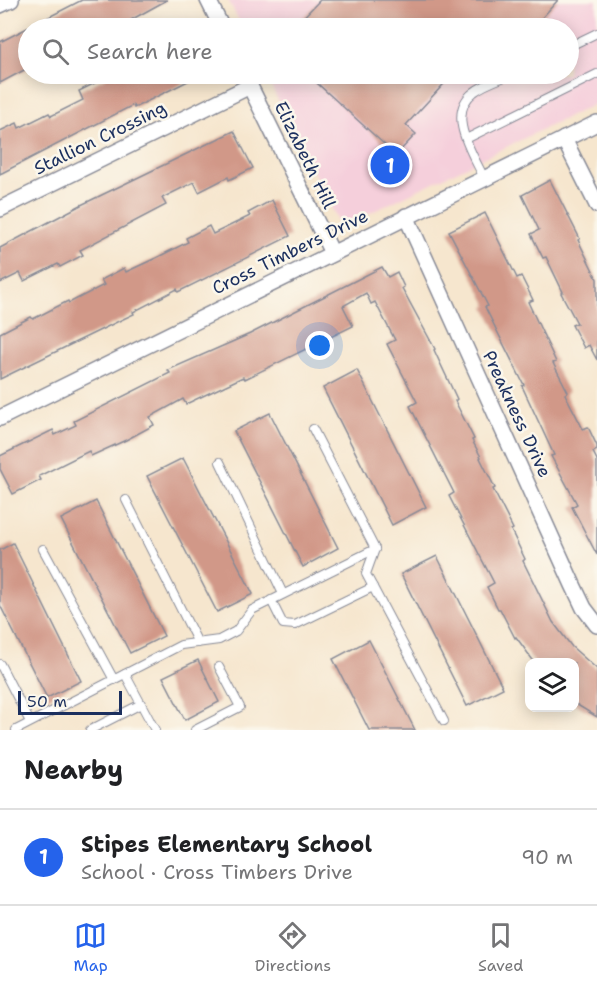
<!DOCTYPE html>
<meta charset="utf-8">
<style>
body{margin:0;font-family:"Shantell Sans",sans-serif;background:#f2f2f2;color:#202124}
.controls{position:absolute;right:18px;bottom:18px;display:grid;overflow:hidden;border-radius:12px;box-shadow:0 3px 15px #0003}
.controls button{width:54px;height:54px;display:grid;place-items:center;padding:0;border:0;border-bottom:2px solid #e0e0e0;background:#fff;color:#202124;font:30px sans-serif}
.scale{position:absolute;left:18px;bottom:15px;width:104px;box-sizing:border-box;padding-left:6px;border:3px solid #1b2f5e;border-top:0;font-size:16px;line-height:21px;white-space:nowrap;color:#1b2f5e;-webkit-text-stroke:4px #fbf7ec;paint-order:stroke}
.you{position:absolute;left:320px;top:346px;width:21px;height:21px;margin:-15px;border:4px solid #fff;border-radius:50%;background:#1a73e8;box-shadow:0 0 0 9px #1a73e833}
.badge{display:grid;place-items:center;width:39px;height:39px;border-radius:50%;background:#2563eb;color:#fff;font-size:20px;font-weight:700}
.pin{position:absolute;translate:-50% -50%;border:3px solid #fff;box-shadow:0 2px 6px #0006}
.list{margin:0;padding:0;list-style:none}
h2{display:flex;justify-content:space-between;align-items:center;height:78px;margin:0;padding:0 24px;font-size:26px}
h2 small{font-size:20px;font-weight:400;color:#757577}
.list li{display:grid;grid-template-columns:39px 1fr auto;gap:18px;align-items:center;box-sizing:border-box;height:96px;padding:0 24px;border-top:2px solid #e0e0e0}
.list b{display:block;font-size:22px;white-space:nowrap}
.list p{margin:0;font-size:20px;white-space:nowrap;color:#757577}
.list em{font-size:20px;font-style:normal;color:#757577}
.icon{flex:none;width:33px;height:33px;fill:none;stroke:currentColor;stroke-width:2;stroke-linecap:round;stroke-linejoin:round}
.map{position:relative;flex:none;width:597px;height:730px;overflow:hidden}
.search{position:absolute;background:#fff;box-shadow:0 3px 15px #0003;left:18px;right:18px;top:18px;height:66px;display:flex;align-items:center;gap:15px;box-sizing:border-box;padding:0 21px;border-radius:33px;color:#757577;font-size:22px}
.sheet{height:174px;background:#fff}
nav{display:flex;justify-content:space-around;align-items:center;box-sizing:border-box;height:84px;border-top:2px solid #e0e0e0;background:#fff;font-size:16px;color:#757577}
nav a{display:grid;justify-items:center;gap:3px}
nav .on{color:#2563eb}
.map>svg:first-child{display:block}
.built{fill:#f5cfdb}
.building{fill:#d19888}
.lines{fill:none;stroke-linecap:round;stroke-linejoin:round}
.service-casing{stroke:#888a96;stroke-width:10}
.minor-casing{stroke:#888a96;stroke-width:18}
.service{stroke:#fff;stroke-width:8}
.minor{stroke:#fff;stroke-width:15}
.labels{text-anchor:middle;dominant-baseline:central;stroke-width:5;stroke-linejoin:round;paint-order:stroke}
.street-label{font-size:18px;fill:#1b2f5e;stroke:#fbf7ec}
</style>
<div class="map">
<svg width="597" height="730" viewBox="0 0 597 730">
<rect width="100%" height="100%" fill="#fbf7ec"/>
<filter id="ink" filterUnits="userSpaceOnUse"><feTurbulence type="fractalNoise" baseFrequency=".0167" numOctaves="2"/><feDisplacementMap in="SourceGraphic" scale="12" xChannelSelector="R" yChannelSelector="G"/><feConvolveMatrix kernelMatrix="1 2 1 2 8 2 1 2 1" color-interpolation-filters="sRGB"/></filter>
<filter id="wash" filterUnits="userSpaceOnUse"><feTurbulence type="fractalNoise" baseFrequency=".008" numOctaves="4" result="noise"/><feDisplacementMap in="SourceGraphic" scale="24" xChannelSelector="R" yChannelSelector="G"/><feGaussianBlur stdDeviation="1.35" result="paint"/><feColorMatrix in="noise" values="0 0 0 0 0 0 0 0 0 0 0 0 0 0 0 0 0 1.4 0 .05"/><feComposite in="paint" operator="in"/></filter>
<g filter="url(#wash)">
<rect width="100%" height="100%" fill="#f6e6ce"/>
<!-- built -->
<path class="built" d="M228 0H597V103L341 227 265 74H568V28H243Z"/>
<g id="blocks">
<!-- building -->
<g class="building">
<path d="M82 0H167L120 26 118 23 108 28H28V68L0 83V42Z"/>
<path d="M320 0H558L540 20 549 28H510L502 21 495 28H293Z"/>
<path d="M106 74H202L134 108 133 105 0 174V131L17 123 19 128 49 113 51 116 83 100 79 91 107 77Z"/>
<path d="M307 74H453L406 125 416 134 396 155Z"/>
<path d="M234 131 253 168 229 180 228 177 199 192 194 182 162 198 166 205 80 250 83 255 60 267 58 264 24 281 20 273 0 283V248L81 205Z"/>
<path d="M550 180 580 239 578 240 597 279V360L589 345 584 348 572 325 577 323 561 293 563 292 546 257 543 258 531 234 539 230 522 195Z"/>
<path d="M272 200 290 236 178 292 177 289 133 312 134 314 121 320 0 379V333L31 317 33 319 68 301 69 303 104 285 101 280 124 268 126 272 156 258 188 242 186 238 209 226 213 234 250 216 248 213Z"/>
<path d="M485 213 517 278 521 276 533 300 528 302 556 362 553 363 568 392 565 394 583 429 588 427 597 446V450L593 452 597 460V555L572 507 577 504 551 456 554 455 522 386 524 385 485 307 488 306 449 231Z"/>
<path d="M382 267 388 277 397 272 404 287 402 288 435 349 434 350 457 399 455 401 474 439 472 440 481 457 480 458 495 488 493 489 513 529 511 530 525 559 523 561 553 622 572 647 597 669V717L574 703V663H535L516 637 515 638 500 609H498L487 587 494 583 449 496 454 493 410 406 417 402 387 344 395 340 375 302 371 304 366 293 343 306 353 326 245 379 243 377 186 404 183 399 150 417 154 425 126 440 91 456 89 451 39 476 41 480 13 494 0 469V456L53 430 55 435 76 425 74 421 170 373 168 370 250 334Z"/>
<path d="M357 370 426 507 392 525 323 388Z"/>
<path d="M270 413 338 548 303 567 234 431Z"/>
<path d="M183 458 253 594 217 612 147 476Z"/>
<path d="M96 501 164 636 130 653 61 519Z"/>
<path d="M13 543 81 681 47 698 0 605V550Z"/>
<path d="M437 556 503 688 467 706 401 574Z"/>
<path d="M369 640 415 730H369L333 659Z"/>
<path d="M198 660 219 702 185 720 163 677Z"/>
</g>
</g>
</g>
<g filter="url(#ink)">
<use href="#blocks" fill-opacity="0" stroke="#888a96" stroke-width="1.5"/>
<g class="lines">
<!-- service casing -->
<g class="service-casing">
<g id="service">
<path d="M568 47 597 33"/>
<path d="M466 139 597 74"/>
<path d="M484 178C473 154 445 114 474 92 484 84 500 79 512 74"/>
<path d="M313 429 375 549"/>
<path d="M220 462 283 594"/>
<path d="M126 500 198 643"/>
<path d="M43 549 114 680"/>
<path d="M375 549 366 574 444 721"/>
<path d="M271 600 283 624 295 625 373 587"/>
<path d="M0 664 30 722"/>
<path d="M125 674 155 730"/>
<path d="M16 730 181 645 219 640 236 631 252 610 375 549"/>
<path d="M90 730 141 704"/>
<path d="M195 730 240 707 219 667"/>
</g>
</g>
<!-- minor casing -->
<g class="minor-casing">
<g id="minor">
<path d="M208 0 222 28"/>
<path d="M0 5 11 0"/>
<path d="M244 74 332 253"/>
<path d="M564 139 597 205"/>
<path d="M0 209 250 86"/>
<path d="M406 216 573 585 584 608 597 625"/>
<path d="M0 418 597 123"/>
</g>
</g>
<!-- service -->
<use href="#service" class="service"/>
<!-- minor -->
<use href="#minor" class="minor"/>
</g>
</g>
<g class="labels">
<!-- street labels -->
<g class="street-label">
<text transform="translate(100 138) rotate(-26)">Stallion Crossing</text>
<text transform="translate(305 155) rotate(64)">Elizabeth Hill</text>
<text transform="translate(290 252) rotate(-26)">Cross Timbers Drive</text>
<text transform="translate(517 414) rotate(65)">Preakness Drive</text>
</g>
</g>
</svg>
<div class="controls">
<button><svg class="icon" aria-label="layers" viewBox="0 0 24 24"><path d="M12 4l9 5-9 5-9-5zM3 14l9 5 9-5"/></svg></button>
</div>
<div class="scale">50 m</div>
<div class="you"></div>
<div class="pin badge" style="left:390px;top:165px">1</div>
<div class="search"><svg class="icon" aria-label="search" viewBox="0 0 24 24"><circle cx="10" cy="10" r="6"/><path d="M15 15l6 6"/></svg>Search here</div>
</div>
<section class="sheet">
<h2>Nearby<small></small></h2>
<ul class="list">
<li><span class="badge">1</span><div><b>Stipes Elementary School</b><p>School · Cross Timbers Drive</p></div><em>90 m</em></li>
</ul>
</section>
<nav>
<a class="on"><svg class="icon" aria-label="map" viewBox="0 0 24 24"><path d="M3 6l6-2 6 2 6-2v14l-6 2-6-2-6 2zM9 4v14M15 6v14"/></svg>Map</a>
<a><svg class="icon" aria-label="directions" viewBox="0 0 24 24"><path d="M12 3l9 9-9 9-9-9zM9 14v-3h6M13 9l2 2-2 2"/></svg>Directions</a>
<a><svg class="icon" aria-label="saved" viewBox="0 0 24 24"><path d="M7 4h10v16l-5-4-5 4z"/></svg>Saved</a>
</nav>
